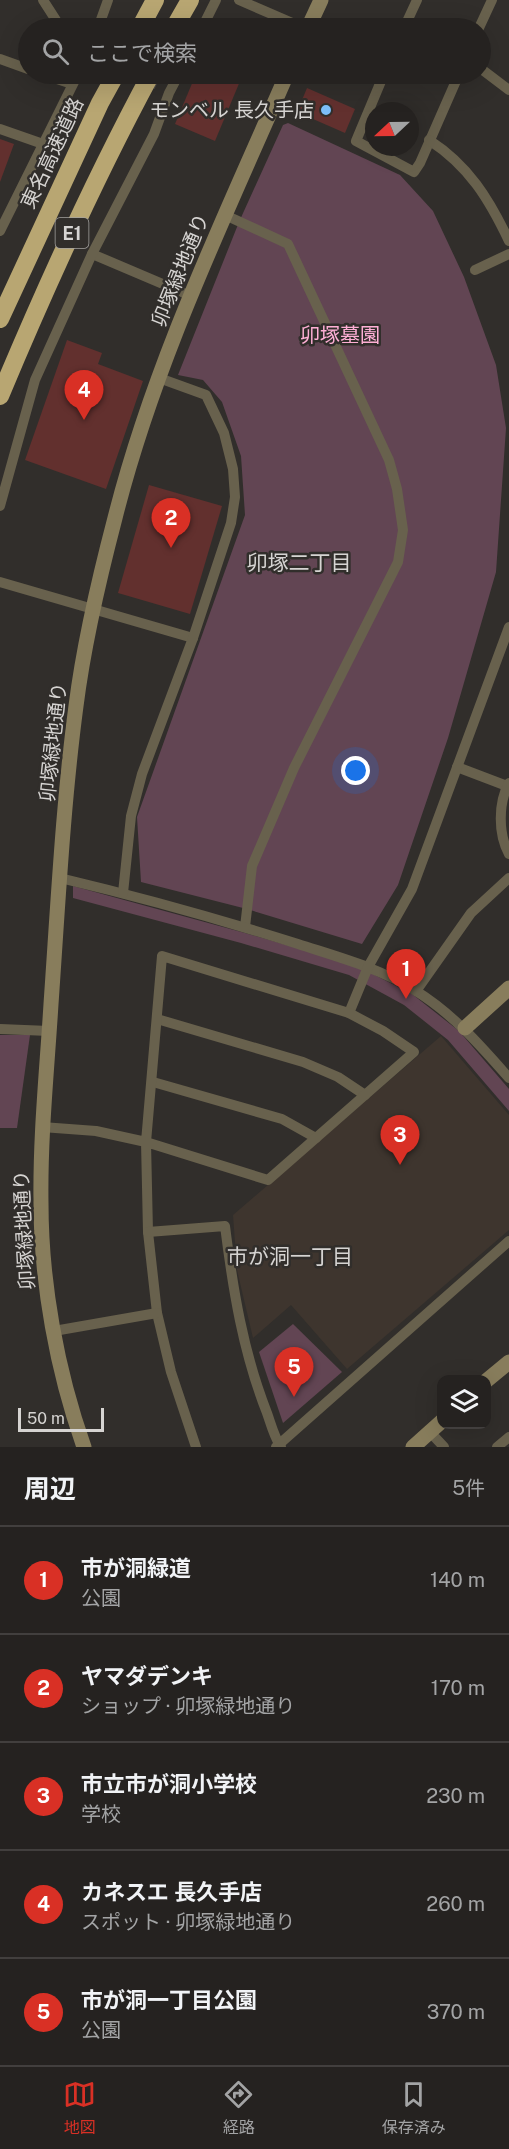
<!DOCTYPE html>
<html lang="ja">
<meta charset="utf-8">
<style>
body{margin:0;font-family:"Public Sans","Noto Sans JP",sans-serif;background:#2d2a29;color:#f1f3f6}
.controls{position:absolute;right:18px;bottom:18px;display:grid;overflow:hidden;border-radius:12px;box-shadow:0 6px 24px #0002}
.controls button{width:54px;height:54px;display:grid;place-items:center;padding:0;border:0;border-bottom:2px solid #423f3e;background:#252220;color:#f1f3f6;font:30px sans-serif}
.compass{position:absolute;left:365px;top:102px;width:54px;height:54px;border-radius:50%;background:#252220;box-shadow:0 6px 24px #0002;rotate:248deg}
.scale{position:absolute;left:18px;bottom:15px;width:86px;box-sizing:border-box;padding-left:6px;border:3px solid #d6d4d2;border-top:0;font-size:16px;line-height:21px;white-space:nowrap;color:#d6d4d2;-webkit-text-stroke:4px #312e2b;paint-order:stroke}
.you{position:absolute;left:356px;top:771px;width:21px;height:21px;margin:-15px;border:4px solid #fff;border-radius:50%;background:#1a73e8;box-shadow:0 0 0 9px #1a73e833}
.badge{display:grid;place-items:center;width:39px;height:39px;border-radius:50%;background:#d93025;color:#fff;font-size:20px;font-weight:700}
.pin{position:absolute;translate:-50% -50px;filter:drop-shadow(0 2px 3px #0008)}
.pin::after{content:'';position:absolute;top:32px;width:21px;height:18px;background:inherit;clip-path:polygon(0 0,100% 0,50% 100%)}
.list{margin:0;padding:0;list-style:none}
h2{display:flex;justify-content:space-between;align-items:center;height:78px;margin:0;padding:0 24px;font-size:26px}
h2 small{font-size:20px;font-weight:400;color:#a3a4a5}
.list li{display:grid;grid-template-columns:39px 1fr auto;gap:18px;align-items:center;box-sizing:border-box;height:108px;padding:0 24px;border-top:2px solid #423f3e}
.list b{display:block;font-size:22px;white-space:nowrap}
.list p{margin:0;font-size:20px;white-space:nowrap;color:#a3a4a5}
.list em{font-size:20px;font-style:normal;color:#a3a4a5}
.icon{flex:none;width:33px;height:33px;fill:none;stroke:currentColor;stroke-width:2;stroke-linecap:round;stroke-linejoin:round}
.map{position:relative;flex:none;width:509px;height:1447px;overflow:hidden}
.search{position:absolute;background:#252220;box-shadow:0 6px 24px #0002;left:18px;right:18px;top:18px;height:66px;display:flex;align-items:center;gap:15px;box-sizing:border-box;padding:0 21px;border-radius:33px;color:#a3a4a5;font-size:22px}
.sheet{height:618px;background:#252220}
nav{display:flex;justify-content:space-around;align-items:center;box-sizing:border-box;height:84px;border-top:2px solid #423f3e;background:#252220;font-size:16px;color:#a3a4a5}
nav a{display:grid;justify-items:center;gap:3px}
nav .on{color:#d93025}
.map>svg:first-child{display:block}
.built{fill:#3e352e}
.green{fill:#624553}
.building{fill:#62302e}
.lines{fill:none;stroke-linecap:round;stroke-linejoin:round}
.street-tunnel{stroke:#4a4744;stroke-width:10;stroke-dasharray:10 5;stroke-linecap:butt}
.street{stroke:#68614d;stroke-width:10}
.secondary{stroke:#887d5c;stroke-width:15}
.highway{stroke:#b8a672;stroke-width:18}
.poi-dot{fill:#7dbef9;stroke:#312e2b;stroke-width:2}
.labels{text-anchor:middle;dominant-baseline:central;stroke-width:5;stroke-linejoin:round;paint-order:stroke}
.shield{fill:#312e2b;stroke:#a4a2a0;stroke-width:1.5}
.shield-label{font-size:18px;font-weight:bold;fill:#d6d4d2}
.poi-label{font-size:20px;fill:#d6d4d2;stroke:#312e2b;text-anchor:end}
.street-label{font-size:20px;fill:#d6d4d2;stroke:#312e2b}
.park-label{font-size:20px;fill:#feafd5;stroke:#312e2b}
.neighbourhood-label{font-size:21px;fill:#d6d4d2;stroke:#312e2b}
</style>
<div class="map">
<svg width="509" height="1447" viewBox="0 0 509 1447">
<rect width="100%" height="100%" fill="#312e2b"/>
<!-- built -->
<path class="built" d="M441 1036 509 1115V1230L347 1369 291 1305 253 1338 237 1270 233 1215Z"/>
<!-- green -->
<g class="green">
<path d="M288 123 400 175 433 211 464 277 496 365 506 428 496 572 448 738 398 885 362 944 247 909 141 882 137 817 245 515 241 456 222 402 203 380 178 375 239 222 283 125Z"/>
<path d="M73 886 245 933 355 965 412 994 459 1031 509 1089V1111L448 1040 404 1005 349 975 241 943 73 898Z"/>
<path d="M0 1035H30L17 1128H0Z"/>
<path d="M293 1324 342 1372 283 1423 259 1352Z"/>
</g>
<!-- building -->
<g class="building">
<path d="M196 74H243L215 141 175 124Z"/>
<path d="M307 88 355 109 345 133 297 112Z"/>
<path d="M0 139 14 144 0 182Z"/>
<path d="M67 340 102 353 98 364 143 381 106 489 25 460Z"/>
<path d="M149 485 222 506 190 614 118 593Z"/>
</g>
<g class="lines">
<!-- street-tunnel -->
<path class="street-tunnel" d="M134 74 160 86"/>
<!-- street -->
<g class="street">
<path d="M43 0 61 28"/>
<path d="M239 0 304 28"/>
<path d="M98 28 108 0"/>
<path d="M202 28 216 0"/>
<path d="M404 28 417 0"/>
<path d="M479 28 492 0"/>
<path d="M0 59 28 69"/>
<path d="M480 68 509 90"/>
<path d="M42 74 72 84"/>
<path d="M384 74 356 141 414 172 420 163 459 74"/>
<path d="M0 129 43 144"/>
<path d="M429 140C469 166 489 199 509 241"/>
<path d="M225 215 288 244 389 460 397 489 403 530 398 562 294 768 252 866 245 927"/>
<path d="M0 231 78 74"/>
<path d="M92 254 191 296"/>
<path d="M475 270 509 254"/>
<path d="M0 506 35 380 92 254 154 134 169 93 179 74"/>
<path d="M0 582 193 638"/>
<path d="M457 767 507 786"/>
<path d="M509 783C498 803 498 834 509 854"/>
<path d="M60 878C140 897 219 919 298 944 338 957 380 968 416 991 453 1014 481 1046 509 1078"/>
<path d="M123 893 131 816 142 774 193 638 231 523 235 497 233 469 224 433 206 395 159 378"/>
<path d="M416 991 471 913 509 878"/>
<path d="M349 1013 368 967 412 889 509 627"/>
<path d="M157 1019 303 1062 338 1077 365 1095"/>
<path d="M0 1029 49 1031"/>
<path d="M153 1082 282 1119 316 1138"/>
<path d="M42 1127 96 1131 146 1142 268 1180 414 1052 383 1031 349 1013 162 956 146 1142 148 1232 157 1313 171 1372 196 1447"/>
<path d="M148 1232 225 1226C233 1290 243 1352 267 1413 271 1424 274 1437 281 1447"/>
<path d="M54 1331 157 1313"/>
<path d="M430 1432 444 1447"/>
<path d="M276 1447 509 1241"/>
<path d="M497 1447 509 1437"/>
</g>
<!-- secondary -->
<g class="secondary">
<path d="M308 28 321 0"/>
<path d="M465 1028 509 988"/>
<path d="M486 1381 509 1362"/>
<path d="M84 1447C57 1371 41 1283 41 1203 40 1136 47 1070 51 1004 58 904 63 804 76 706 84 642 99 579 115 518 154 363 224 219 287 74"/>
<path d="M413 1447 442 1421"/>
</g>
<!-- highway -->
<g class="highway">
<path d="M140 28 155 0"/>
<path d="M174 28 190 0"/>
<path d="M0 319 100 103 116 74"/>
<path d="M0 396C46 286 95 178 151 74"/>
</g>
</g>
<!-- markers -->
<circle class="poi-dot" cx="326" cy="110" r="6"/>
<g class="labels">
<!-- shield labels -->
<rect class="shield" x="55.5" y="218" width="33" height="30" rx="4.5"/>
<g class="shield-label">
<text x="72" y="233">E1</text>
</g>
<!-- poi labels -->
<g class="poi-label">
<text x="314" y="110">モンベル 長久手店</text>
</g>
<!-- street labels -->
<g class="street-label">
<text transform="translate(52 153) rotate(-65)">東名高速道路</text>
<text transform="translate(180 270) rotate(-68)">卯塚緑地通り</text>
<text transform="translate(53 742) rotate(-84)">卯塚緑地通り</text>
<text transform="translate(24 1230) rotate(-93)">卯塚緑地通り</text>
</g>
<!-- park labels -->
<g class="park-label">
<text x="340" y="335">卯塚墓園</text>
</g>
<!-- neighbourhood labels -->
<g class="neighbourhood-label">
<text x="299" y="562">卯塚二丁目</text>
<text x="290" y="1256">市が洞一丁目</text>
</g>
</g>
</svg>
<div class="controls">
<button><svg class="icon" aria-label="layers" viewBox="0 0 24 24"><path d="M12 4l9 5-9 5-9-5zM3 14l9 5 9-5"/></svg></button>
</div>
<svg class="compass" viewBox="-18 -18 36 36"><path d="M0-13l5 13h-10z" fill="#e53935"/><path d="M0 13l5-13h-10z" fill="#a3a4a5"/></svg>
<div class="scale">50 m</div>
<div class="you"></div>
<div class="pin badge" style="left:406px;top:999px">1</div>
<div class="pin badge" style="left:171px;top:548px">2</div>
<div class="pin badge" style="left:400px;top:1165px">3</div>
<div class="pin badge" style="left:84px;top:420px">4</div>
<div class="pin badge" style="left:294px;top:1397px">5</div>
<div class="search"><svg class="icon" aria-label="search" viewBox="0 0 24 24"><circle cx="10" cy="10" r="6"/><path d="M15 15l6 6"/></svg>ここで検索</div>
</div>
<section class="sheet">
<h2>周辺<small>5件</small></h2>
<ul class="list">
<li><span class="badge">1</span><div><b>市が洞緑道</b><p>公園</p></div><em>140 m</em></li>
<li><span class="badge">2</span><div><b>ヤマダデンキ</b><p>ショップ · 卯塚緑地通り</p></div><em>170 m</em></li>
<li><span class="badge">3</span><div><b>市立市が洞小学校</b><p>学校</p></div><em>230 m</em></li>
<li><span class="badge">4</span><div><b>カネスエ 長久手店</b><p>スポット · 卯塚緑地通り</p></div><em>260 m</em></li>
<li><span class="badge">5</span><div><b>市が洞一丁目公園</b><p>公園</p></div><em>370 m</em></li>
</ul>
</section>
<nav>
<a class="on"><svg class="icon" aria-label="map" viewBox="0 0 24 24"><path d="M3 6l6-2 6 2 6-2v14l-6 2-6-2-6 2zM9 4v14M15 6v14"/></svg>地図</a>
<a><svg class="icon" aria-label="directions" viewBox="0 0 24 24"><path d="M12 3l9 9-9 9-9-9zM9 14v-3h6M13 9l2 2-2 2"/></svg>経路</a>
<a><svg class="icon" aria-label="saved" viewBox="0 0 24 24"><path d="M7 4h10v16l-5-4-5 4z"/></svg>保存済み</a>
</nav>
